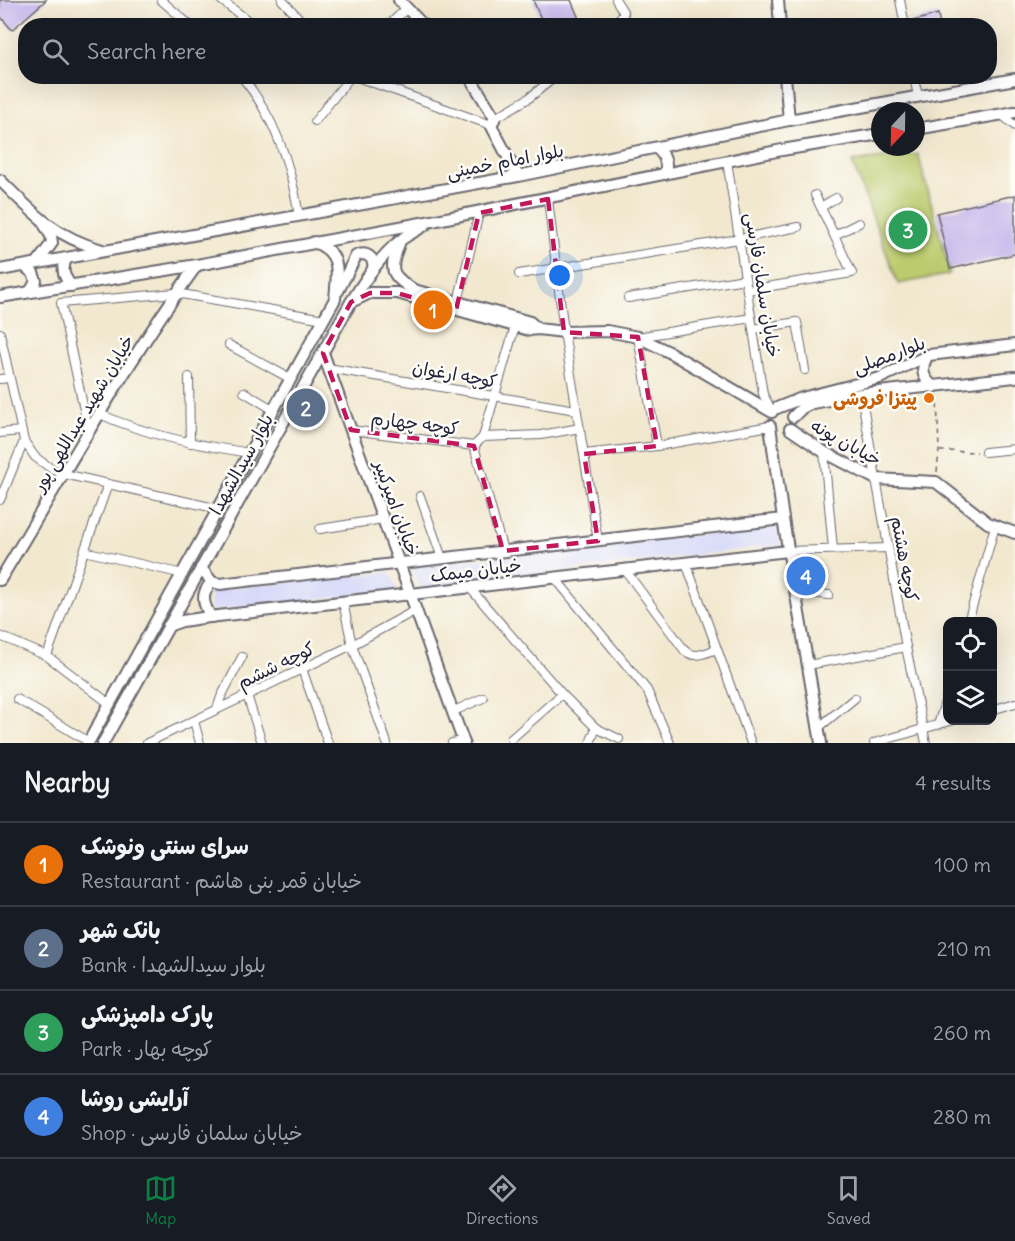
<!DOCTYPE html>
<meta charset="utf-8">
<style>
body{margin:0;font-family:Delius,"Playpen Sans Arabic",sans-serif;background:#20242c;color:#f1f3f6}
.controls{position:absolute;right:18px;bottom:18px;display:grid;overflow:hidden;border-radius:12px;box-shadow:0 6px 24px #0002}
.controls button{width:54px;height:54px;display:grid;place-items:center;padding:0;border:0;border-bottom:2px solid #363941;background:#171b24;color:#f1f3f6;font:30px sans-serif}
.compass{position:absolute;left:871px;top:102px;width:54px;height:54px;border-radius:50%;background:#171b24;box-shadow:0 6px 24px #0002;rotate:202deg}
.you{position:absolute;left:560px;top:276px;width:21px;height:21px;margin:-15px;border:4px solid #fff;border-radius:50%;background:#1a73e8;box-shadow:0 0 0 9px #1a73e833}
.badge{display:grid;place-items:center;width:39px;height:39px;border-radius:50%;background:#0b8043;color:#fff;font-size:20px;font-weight:700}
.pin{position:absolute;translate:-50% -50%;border:3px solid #fff;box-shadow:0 2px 6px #0006}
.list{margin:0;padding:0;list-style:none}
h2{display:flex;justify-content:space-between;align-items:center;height:78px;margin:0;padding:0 24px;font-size:26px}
h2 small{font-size:20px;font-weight:400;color:#9ea1a6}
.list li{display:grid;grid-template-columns:39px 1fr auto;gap:18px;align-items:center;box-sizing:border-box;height:84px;padding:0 24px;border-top:2px solid #363941}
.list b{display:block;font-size:22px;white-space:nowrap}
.list p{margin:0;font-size:20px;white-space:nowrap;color:#9ea1a6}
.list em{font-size:20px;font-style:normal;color:#9ea1a6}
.icon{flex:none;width:33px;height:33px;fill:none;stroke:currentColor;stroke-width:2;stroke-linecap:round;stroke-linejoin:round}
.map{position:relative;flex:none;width:1015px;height:743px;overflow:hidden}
.search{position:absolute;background:#171b24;box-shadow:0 6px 24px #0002;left:18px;right:18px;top:18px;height:66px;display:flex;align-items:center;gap:15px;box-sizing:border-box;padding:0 21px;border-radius:24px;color:#9ea1a6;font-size:22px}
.sheet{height:414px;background:#171b24}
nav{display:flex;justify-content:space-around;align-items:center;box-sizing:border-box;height:84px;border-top:2px solid #363941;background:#171b24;font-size:16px;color:#9ea1a6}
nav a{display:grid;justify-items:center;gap:3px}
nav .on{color:#0b8043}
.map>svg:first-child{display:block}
.built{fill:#d5d8f9}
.green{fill:#bccb6e;stroke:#6f7654;stroke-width:1.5}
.building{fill:#c1b1ea}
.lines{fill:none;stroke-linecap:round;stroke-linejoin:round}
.street-casing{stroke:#6b676f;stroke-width:10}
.secondary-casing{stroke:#6b676f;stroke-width:14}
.path{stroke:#6b676f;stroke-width:1.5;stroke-dasharray:4.5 4.5;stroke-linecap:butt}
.street{stroke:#fff;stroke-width:8}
.secondary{stroke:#fff;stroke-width:10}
.marked{fill:none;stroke:#c2185b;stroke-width:4.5;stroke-dasharray:12 8;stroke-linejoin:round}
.food-dot{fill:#e8710a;stroke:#fdfcf7;stroke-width:2}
.labels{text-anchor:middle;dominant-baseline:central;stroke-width:5;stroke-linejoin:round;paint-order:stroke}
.street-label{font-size:18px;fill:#22223b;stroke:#fdfcf7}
.food-label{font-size:18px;font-weight:bold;fill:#c56008;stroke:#fdfcf7;text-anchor:end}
</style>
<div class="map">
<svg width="1015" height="743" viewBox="0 0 1015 743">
<rect width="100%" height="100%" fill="#fdfcf7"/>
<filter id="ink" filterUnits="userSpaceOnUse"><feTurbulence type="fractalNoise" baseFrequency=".0167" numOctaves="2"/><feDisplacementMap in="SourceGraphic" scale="12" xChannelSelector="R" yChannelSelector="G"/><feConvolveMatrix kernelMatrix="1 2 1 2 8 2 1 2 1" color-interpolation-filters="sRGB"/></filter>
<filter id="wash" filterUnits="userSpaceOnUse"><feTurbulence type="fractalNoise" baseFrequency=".008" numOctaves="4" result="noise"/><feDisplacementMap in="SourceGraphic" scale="24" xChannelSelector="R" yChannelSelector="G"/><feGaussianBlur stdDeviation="1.35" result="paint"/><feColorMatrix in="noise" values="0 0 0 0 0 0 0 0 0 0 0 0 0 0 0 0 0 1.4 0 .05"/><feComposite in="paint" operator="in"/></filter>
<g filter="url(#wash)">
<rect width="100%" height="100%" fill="#f2e8cf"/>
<!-- built -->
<g class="built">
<path d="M777 526 781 545 420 588 410 567Z"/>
<path d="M390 572 398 590 211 611 210 590Z"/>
</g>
<!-- green -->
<path class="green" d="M918 154 950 273 946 275 898 284 852 162Z"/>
<g id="blocks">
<!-- building -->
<g class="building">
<path d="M0 0H46L12 30 0 16Z"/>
<path d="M533 0H571L582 26H544Z"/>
<path d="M938 14 940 26H910V22Z"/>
<path d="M1015 195V254L950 269 937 213Z"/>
</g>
</g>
</g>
<g filter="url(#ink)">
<use href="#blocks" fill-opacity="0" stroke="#6b676f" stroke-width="1.5"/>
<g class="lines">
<!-- street casing -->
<g class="street-casing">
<g id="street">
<path d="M161 0 191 26"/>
<path d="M221 0 255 26"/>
<path d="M282 0 306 26"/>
<path d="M900 0 905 26"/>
<path d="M388 26 407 8"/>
<path d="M613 26 624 13 616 0"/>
<path d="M241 76C275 116 291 165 299 216"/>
<path d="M354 76 491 125"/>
<path d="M914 76 918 97"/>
<path d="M1002 115 1015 126"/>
<path d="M495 118 529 98 556 76"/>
<path d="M315 121 351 76"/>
<path d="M727 161 763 394 772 412"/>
<path d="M548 199 564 332 598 541"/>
<path d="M821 207 836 198"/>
<path d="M835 235 859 223"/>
<path d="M519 274 739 239 798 227"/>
<path d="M747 290 852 273 815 195"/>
<path d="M628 298 745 279"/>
<path d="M458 302 479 213"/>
<path d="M753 329 797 322 805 370"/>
<path d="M0 333 24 441 35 457 49 467 64 474 219 509"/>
<path d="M229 345 291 379"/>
<path d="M328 368 576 410"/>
<path d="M189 377 190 443"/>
<path d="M0 379 9 378"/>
<path d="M244 392 274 410"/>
<path d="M861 394 906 647 926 743"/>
<path d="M100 414C148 436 199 445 250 453"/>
<path d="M351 430 474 446 483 437 541 435 580 428"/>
<path d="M0 433 21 431"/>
<path d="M89 433 61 303 176 293 324 319"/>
<path d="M483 437 515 326"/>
<path d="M474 446 503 551"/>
<path d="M657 446 638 337 751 318"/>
<path d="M824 452 833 549"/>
<path d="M985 452 1015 449"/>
<path d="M584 454 657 446 770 426"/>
<path d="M420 496 442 558"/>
<path d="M0 500 24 441"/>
<path d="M320 529 383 519"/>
<path d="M84 551 183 574"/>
<path d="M788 551 888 548"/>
<path d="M686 563 751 743"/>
<path d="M625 570 685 651C695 659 705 653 717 649"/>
<path d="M555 578 647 690 670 743"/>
<path d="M469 587 562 694 596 728 619 739"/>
<path d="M795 591 829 595"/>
<path d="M343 602 352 645 387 743"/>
<path d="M968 622 995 526"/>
<path d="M0 636 47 656 110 704"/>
<path d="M47 656 108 484"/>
<path d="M808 665 906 647"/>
<path d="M302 669 328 743"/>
<path d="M247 695 262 743"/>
<path d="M17 699 89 742"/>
<path d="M217 709 221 697 242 657"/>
<path d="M992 710 1015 703"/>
<path d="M454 711 483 698"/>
<path d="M194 721 200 743"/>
<path d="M938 725 948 692"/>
<path d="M818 728 855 698"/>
<path d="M511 739 562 694"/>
<path d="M147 743 352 645 416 610"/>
<path d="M452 743 463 740"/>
<path d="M590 743 596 728"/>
<path d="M874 743 954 720"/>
</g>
</g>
<!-- secondary casing -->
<g class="secondary-casing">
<g id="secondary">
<path d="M399 0 424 26"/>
<path d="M778 0 780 26"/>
<path d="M469 76 495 118 491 125 518 176"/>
<path d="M785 76 789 120"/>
<path d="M916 129 1015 112"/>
<path d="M656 148C665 155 668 163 665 174"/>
<path d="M0 180C34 214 54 236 102 250"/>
<path d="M399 244C389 270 390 275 414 290L523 320 530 322 538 329"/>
<path d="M66 259C61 271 64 276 71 286"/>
<path d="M37 263 52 243 51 236 44 224"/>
<path d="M24 266 33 273 36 281 30 292"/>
<path d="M0 270 518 176 789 120 1015 79"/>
<path d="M338 291 356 256C367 251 375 258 373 269"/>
<path d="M0 297 197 265 432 221 782 150 880 134"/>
<path d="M351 302 370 293H397L529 330 538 329 564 332 607 331 638 337 669 352 772 412"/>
<path d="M323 353 464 743"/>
<path d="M928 355C920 368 922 378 934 387"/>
<path d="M777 408 802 398 880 378 929 355 1015 345"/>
<path d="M793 417 802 408 812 403 861 394 1015 377"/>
<path d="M770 426 783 519 821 743"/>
<path d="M790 429 824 452 876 479 936 482 988 523 1015 533"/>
<path d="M201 568 212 582 220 584 783 519"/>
<path d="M0 580C64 475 124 365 197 265"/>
<path d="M211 617C203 604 200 594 212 582"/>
<path d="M168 626 182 621 209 617 788 551"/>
<path d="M88 743 335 299C337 273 343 253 314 242"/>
<path d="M103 743 351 302C365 280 380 256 401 240 408 234 418 230 425 225"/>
</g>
</g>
<!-- path -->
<g class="path">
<path d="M940 451 977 452"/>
<path d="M937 472 939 450 937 396"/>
</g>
<!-- street -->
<use href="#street" class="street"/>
<!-- secondary -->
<use href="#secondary" class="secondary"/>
</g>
</g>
<!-- marked area -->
<path class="marked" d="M548 199 564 332 638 337 657 446 584 454 598 541 503 551 474 446 351 430 323 353 351 302 370 293H397L456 310 479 213Z"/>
<!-- markers -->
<circle class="food-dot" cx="929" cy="398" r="6"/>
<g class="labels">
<!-- street labels -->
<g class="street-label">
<text transform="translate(505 161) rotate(-11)">بلوار امام خمینی</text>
<text transform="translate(763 285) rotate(81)">خیابان سلمان فارسی</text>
<text transform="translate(889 355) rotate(-21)">بلوارمصلی</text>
<text transform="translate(455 374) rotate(10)">کوچه ارغوان</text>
<text transform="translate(83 413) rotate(-59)">خیابان شهید عبداللهی پور</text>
<text transform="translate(415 423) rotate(7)">کوچه چهارم</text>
<text transform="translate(846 442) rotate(29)">خیابان پونه</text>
<text transform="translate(241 464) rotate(-61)">بلوار سیدالشهدا</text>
<text transform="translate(397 508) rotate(70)">خیابان امیرکبیر</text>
<text transform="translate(905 559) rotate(80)">کوچه هشتم</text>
<text transform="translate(476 570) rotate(-7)">خیابان میمک</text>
<text transform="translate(276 665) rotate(-26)">کوچه ششم</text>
</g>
<!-- food labels -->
<g class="food-label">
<text x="917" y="398">پیتزا فروشی</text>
</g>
</g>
</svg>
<div class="controls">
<button><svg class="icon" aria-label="locate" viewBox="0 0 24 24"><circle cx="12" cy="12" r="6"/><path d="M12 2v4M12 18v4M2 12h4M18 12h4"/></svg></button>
<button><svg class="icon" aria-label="layers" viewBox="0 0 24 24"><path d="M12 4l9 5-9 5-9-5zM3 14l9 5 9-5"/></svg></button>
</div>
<svg class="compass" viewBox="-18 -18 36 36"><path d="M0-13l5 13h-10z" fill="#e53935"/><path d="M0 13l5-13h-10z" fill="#9ea1a6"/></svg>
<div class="you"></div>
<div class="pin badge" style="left:433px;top:310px;background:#e8710a">1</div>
<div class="pin badge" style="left:306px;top:408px;background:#5c6f8a">2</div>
<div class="pin badge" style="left:908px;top:230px;background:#2e9e5b">3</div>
<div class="pin badge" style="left:806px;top:576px;background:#3f7fe0">4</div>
<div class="search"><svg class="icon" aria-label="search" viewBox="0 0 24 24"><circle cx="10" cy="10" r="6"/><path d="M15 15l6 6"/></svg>Search here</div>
</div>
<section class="sheet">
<h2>Nearby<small>4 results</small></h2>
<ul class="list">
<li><span class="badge" style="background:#e8710a">1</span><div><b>سرای سنتی ونوشک</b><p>Restaurant · خیابان قمر بنی هاشم</p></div><em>100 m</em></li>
<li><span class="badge" style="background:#5c6f8a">2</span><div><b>بانک شهر</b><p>Bank · بلوار سیدالشهدا</p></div><em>210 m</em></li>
<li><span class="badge" style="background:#2e9e5b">3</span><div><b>پارک دامپزشکی</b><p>Park · کوچه بهار</p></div><em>260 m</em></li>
<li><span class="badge" style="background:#3f7fe0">4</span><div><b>آرایشی روشا</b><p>Shop · خیابان سلمان فارسی</p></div><em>280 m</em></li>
</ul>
</section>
<nav>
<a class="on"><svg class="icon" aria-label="map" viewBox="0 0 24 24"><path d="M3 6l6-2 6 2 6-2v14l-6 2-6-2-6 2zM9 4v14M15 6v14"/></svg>Map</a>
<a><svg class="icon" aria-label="directions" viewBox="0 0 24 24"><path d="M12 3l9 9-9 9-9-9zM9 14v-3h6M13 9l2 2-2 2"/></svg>Directions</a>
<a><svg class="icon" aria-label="saved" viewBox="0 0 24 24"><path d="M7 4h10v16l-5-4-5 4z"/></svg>Saved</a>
</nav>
